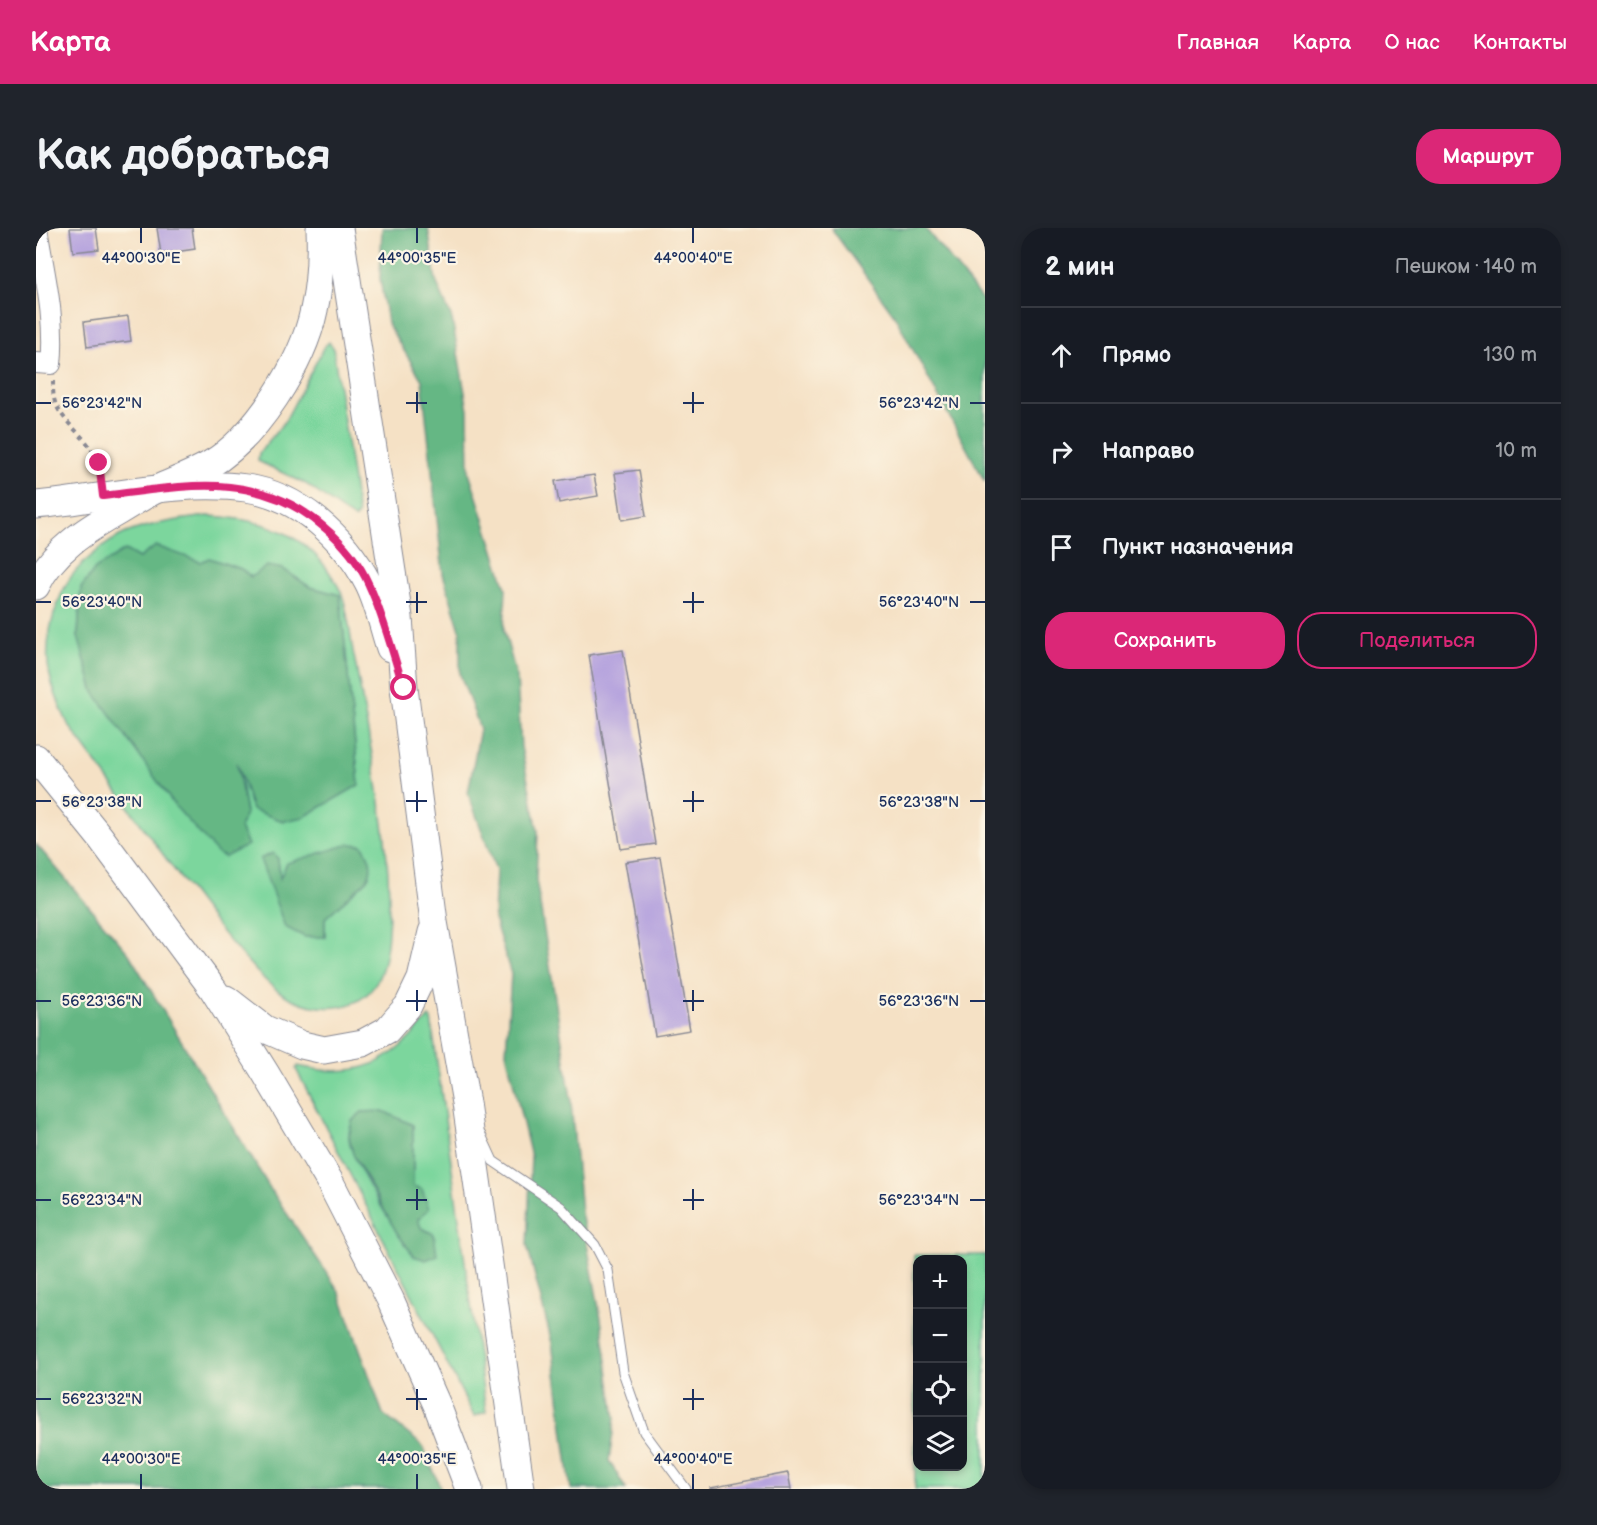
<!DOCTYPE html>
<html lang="ru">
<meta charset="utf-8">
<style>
body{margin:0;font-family:"Balsamiq Sans",sans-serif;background:#20242c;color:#f1f3f6}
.controls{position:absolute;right:18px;bottom:18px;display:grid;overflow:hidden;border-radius:12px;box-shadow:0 3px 9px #0003}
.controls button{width:54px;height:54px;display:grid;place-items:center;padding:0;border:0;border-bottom:2px solid #363941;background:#171b24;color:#f1f3f6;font:30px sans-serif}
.stop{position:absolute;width:18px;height:18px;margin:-14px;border:4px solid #db2777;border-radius:50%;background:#fff}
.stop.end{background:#db2777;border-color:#fff;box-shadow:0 2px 6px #0008}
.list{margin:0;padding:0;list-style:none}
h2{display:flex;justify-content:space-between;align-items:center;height:78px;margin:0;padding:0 24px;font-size:26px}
h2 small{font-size:20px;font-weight:400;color:#9ea1a6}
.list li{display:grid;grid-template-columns:39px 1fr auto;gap:18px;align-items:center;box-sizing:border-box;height:96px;padding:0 24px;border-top:2px solid #363941}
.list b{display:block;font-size:22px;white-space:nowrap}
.list em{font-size:20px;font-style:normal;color:#9ea1a6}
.actions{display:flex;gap:12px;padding:18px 24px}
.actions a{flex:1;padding:14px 0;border:2px solid #db2777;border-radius:24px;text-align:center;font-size:21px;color:#db2777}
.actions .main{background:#db2777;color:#fff}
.icon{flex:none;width:33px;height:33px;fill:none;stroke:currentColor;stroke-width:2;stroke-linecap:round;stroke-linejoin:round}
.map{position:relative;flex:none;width:949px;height:1261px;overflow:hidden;border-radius:24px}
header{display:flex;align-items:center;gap:36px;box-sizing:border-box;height:84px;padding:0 30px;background:#db2777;color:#fff}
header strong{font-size:28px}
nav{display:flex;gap:33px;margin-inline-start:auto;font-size:21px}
.intro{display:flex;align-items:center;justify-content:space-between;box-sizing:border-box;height:144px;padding:0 36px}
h1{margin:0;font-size:42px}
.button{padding:15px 27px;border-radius:24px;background:#db2777;color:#fff;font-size:21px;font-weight:700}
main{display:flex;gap:36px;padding:0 36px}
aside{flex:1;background:#171b24;border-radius:24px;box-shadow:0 3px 9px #0003}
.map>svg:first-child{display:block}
.green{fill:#7cd69d;stroke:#4c827e;stroke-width:1.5;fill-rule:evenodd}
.forest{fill:#65b784;stroke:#407371;stroke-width:1.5}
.building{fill:#b19edd}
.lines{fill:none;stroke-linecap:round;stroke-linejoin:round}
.lane-casing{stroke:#888892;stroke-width:11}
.street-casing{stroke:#888892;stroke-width:22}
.secondary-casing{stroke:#888892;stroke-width:29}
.path{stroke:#888892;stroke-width:4;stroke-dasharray:4.5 4.5;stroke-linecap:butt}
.lane{stroke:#fff;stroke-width:9}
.street{stroke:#fff;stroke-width:20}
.secondary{stroke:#fff;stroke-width:27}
.route{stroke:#db2777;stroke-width:8}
.ticks{fill:none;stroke:#1b2f5e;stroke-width:2}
.ticks-label{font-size:15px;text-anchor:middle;fill:#1b2f5e;stroke:#fcf5e5;stroke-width:4.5;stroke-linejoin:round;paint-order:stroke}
</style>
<header>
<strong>Карта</strong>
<nav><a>Главная</a><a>Карта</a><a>О нас</a><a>Контакты</a></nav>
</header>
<div class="intro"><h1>Как добраться</h1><a class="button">Маршрут</a></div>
<main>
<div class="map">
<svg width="949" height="1261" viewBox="0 0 949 1261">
<rect width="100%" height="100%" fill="#fcf5e5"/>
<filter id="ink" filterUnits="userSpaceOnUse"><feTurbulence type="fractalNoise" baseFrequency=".0167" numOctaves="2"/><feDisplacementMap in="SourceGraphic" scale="12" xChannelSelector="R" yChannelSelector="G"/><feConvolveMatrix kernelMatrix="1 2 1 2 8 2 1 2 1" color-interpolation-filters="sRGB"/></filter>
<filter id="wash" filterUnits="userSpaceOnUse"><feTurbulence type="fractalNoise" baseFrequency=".008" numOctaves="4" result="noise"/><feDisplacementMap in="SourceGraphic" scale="24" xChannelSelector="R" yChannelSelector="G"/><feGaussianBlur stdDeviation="1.35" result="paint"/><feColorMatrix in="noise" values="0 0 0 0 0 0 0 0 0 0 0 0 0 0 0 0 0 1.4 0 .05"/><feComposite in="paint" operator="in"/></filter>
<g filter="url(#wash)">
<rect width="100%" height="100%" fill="#f5e1c5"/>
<!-- green -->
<g class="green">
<path d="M293 114 297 119 322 287 318 291 270 256 222 233 223 225 249 193 288 119Z"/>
<path d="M171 288C216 290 260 300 289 338 294 345 301 355 305 364 312 380 314 410 318 428 325 463 331 498 337 533 347 589 356 647 352 705 351 719 349 736 343 749 328 784 286 785 256 771 239 763 225 749 213 735 184 704 159 670 134 636 100 589 66 543 32 496 24 479 17 463 13 444 8 416 17 380 31 355 41 337 71 313 90 305 116 295 144 292 171 288ZM120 318 165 335 173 330 205 341 215 349 247 341 274 359 304 367 323 557 200 528 210 584 204 600 58 464 42 408 45 360 103 330ZM224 631H242L244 652 330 653 289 690V709Z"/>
<path d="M393 789 395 791 450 1184 438 1188 260 841 262 838C324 852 353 836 393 789ZM326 884 377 897V958L381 991 385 1000 378 1028C363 1008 312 930 313 908 313 897 318 891 326 884Z"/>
<path d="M878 1027H949V1261H879ZM882 1032H927V1238H882Z"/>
</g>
<!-- forest -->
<g class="forest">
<path d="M346 0H392L400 53 416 91 432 182 433 244 470 360 468 402 481 450 485 519 502 603 500 651 534 864 545 984 565 1091 579 1190 573 1233 590 1261H535L516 1115 491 1017 495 929 470 824 475 746 458 691 460 642 432 565 444 501 424 446V402L407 346 386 152 351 95 344 50Z"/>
<path d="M795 0H889L949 75V254L858 87Z"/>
<path d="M120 318 165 334 173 330 205 341 215 349 231 338 247 341 274 359 304 367 323 557 268 589 247 593 216 582 201 535 210 585 204 600 212 617 189 629 182 626 139 578 58 464 42 408 45 360 59 341 89 322 103 330Z"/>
<path d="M0 616 93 726 235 962 303 1063 347 1186 387 1218 405 1261H0Z"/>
<path d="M314 616 326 617C334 628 339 641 330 653L289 690V709H269L249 699 224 631 237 625 242 631 244 650 251 635Z"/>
<path d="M347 883 377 897V958L386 961 393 981 382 991 385 1000 398 1006 401 1027 390 1032 378 1028 361 1005 317 926 313 909 316 893 326 884Z"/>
</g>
<g id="blocks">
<!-- building -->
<g class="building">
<path d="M34 0H60L63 21 37 24Z"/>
<path d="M121 0H156L159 21 125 26Z"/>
<path d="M92 88 95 113 51 119 48 94Z"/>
<path d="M603 242 610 288 586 292 579 245Z"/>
<path d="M558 247 562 268 523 275 519 253Z"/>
<path d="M587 422 619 616 585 621 553 427Z"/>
<path d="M624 629 654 802 619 808 589 634Z"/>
<path d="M752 1245 755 1261H674V1260Z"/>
</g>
</g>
</g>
<g filter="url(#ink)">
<use href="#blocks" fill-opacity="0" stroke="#888892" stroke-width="1.5"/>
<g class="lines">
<!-- lane casing -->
<g class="lane-casing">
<path id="lane" d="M445 907 457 933 525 979 559 1017 572 1042 587 1144 608 1204 650 1261"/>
</g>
<!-- street casing -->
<g class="street-casing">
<path id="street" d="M0 135 15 136C20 90 8 45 1 0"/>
</g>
<!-- secondary casing -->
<g class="secondary-casing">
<g id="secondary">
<path d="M303 0 363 389 368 460 398 694 430 875 485 1261"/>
<path d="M0 277C68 271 142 251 210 260 262 267 308 309 332 355 342 374 347 399 354 420"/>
<path d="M0 358C17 322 50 302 83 283 96 275 109 267 123 260 139 253 157 246 173 237 220 210 267 135 278 82 284 55 285 28 284 0"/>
<path d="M0 530 64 609 177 761 230 846 294 954 354 1071 401 1177 433 1261"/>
<path d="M190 771 229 801 266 817 288 822 327 815 351 802 372 778 385 751 396 704"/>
</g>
</g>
<!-- path -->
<path class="path" d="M17 153C17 161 17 170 20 177 35 206 60 211 64 247"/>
<!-- lane -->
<use href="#lane" class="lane"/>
<!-- street -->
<use href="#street" class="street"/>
<!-- secondary -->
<use href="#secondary" class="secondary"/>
</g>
</g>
<g class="lines" filter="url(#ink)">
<!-- route -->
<path class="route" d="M63 235 67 268C148 258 222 241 289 300 307 315 323 334 333 357 348 389 357 427 368 460"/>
</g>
<!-- ticks -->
<path class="ticks" d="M105 0V15M381 0V15M657 0V15M381 164V185M657 164V185M0 175H15M370 175H391M647 175H668M934 175H949M381 364V385M657 364V385M0 374H15M370 374H391M647 374H668M934 374H949M381 563V584M657 563V584M0 573H15M370 573H391M647 573H668M934 573H949M381 762V783M657 762V783M0 773H15M370 773H391M647 773H668M934 773H949M381 961V982M657 961V982M0 972H15M370 972H391M647 972H668M934 972H949M381 1161V1182M657 1161V1182M0 1171H15M370 1171H391M647 1171H668M105 1246V1261M381 1246V1261M657 1246V1261"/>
<g class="ticks-label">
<text x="105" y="35">44°00'30"E</text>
<text x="381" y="35">44°00'35"E</text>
<text x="657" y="35">44°00'40"E</text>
<text x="66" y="180">56°23'42"N</text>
<text x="883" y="180">56°23'42"N</text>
<text x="66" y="379">56°23'40"N</text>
<text x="883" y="379">56°23'40"N</text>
<text x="66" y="579">56°23'38"N</text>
<text x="883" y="579">56°23'38"N</text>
<text x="66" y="778">56°23'36"N</text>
<text x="883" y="778">56°23'36"N</text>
<text x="66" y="977">56°23'34"N</text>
<text x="883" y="977">56°23'34"N</text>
<text x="66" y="1176">56°23'32"N</text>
<text x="105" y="1236">44°00'30"E</text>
<text x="381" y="1236">44°00'35"E</text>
<text x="657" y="1236">44°00'40"E</text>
</g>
</svg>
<div class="controls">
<button>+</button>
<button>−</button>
<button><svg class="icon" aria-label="locate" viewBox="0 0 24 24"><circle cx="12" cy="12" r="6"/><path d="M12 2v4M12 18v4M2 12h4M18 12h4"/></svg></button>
<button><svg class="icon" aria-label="layers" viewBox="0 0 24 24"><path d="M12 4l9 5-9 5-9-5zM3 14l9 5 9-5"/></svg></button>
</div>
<div class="stop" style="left:368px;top:460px"></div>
<div class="stop end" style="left:63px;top:235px"></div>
</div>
<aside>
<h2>2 мин<small>Пешком · 140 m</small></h2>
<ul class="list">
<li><svg class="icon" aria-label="ahead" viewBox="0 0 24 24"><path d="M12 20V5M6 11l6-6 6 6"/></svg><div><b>Прямо</b></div><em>130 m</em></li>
<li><svg class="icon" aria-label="right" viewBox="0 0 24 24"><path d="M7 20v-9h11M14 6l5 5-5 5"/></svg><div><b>Направо</b></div><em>10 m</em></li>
<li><svg class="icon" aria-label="arrive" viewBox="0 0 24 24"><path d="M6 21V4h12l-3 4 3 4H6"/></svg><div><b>Пункт назначения</b></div></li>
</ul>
<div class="actions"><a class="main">Сохранить</a><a>Поделиться</a></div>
</aside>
</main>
